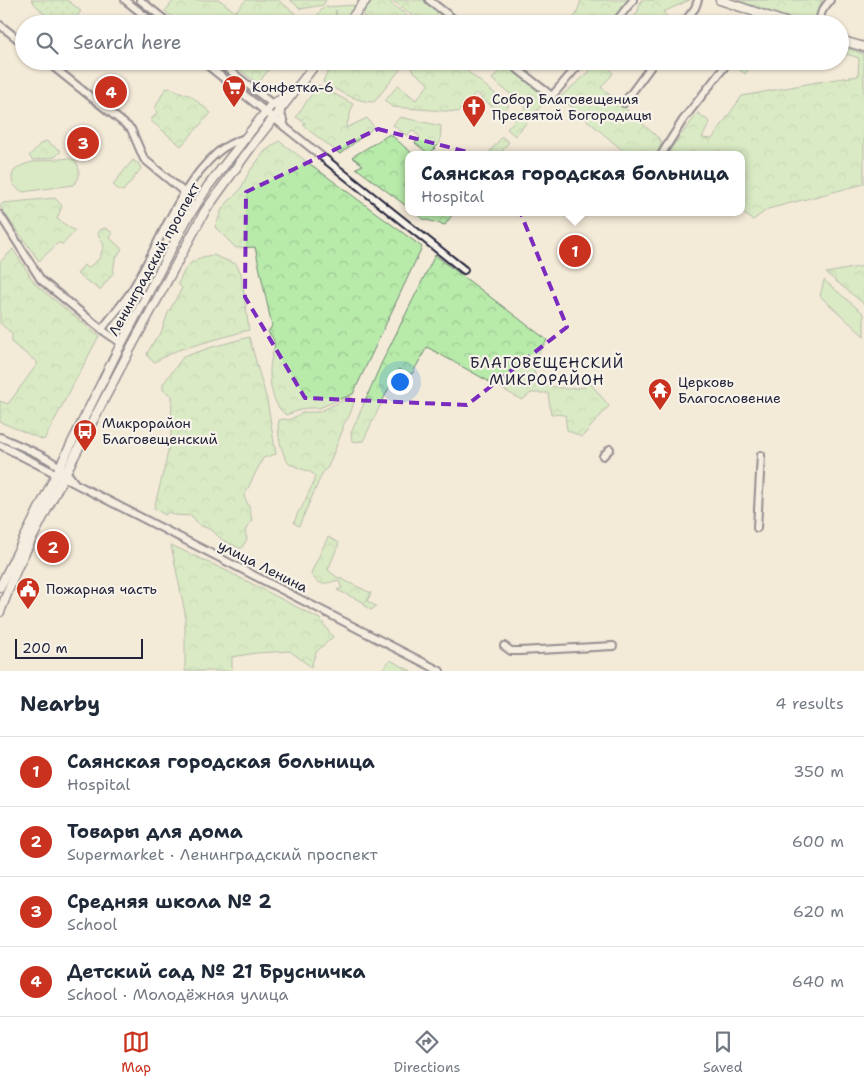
<!DOCTYPE html>
<meta charset="utf-8">
<style>
body{margin:0;font-family:"Shantell Sans",sans-serif;background:#f6f6f7;color:#1f2937}
.scale{position:absolute;left:15px;bottom:12px;width:128px;box-sizing:border-box;padding-left:5px;border:2px solid #22223b;border-top:0;font-size:14px;line-height:18px;white-space:nowrap;color:#22223b;-webkit-text-stroke:4px #f7f3e8;paint-order:stroke}
.you{position:absolute;left:399px;top:381px;width:18px;height:18px;margin:-12px;border:4px solid #fff;border-radius:50%;background:#1a73e8;box-shadow:0 0 0 8px #1a73e833}
.badge{display:grid;place-items:center;width:32px;height:32px;border-radius:50%;background:#c8321e;color:#fff;font-size:16px;font-weight:700}
.pin{position:absolute;translate:-50% -50%;border:2px solid #fff;box-shadow:0 1px 5px #0006}
.popup{position:absolute;left:405px;top:151px;width:340px;height:65px;box-sizing:border-box;display:grid;place-content:center;border-radius:10px;background:#fff;filter:drop-shadow(0 1px 4px #0005);font-size:16px;white-space:nowrap;color:#747a83}
.popup b{font-size:19px;color:#1f2937}
.popup::after{content:'';position:absolute;left:50%;top:100%;margin-left:-10px;border:10px solid transparent;border-top-color:#fff}
.list{margin:0;padding:0;list-style:none}
h2{display:flex;justify-content:space-between;align-items:center;height:65px;margin:0;padding:0 20px;font-size:21px}
h2 small{font-size:16px;font-weight:400;color:#747a83}
.list li{display:grid;grid-template-columns:32px 1fr auto;gap:15px;align-items:center;box-sizing:border-box;height:70px;padding:0 20px;border-top:1px solid #e0e1e3}
.list b{display:block;font-size:19px;white-space:nowrap}
.list p{margin:0;font-size:16px;white-space:nowrap;color:#747a83}
.list em{font-size:16px;font-style:normal;color:#747a83}
.icon{flex:none;width:28px;height:28px;fill:none;stroke:currentColor;stroke-width:2;stroke-linecap:round;stroke-linejoin:round}
.map{position:relative;flex:none;width:864px;height:671px;overflow:hidden}
.search{position:absolute;background:#fff;box-shadow:0 1px 4px #0004;left:15px;right:15px;top:15px;height:55px;display:flex;align-items:center;gap:12px;box-sizing:border-box;padding:0 18px;border-radius:28px;color:#747a83;font-size:19px}
.sheet{height:345px;background:#fff}
nav{display:flex;justify-content:space-around;align-items:center;box-sizing:border-box;height:70px;border-top:1px solid #e0e1e3;background:#fff;font-size:14px;color:#747a83}
nav a{display:grid;justify-items:center;gap:2px}
nav .on{color:#c8321e}
.map>svg:first-child{display:block}
.green{fill:#b8eaaa;stroke:#6d8672}
.forest{fill:url(#forest-crowns);stroke:#6d8672}
.park{fill:url(#park-dots);stroke:#6d8672}
.lines{fill:none;stroke-linecap:round;stroke-linejoin:round}
.minor-casing{stroke:#22223b;stroke-width:10}
.major-casing{stroke:#22223b;stroke-width:11}
.minor{stroke:#f7f3e8;stroke-width:6}
.major{stroke:#f7f3e8;stroke-width:8}
.marked{fill:none;stroke:#7b2cbf;stroke-width:4;stroke-dasharray:10 6;stroke-linejoin:round}
.labels{text-anchor:middle;dominant-baseline:central;stroke-width:4.5;stroke-linejoin:round;paint-order:stroke}
.poi-label{font-size:14px;fill:#22223b;stroke:#f7f3e8;text-anchor:start}
.street-label{font-size:14px;fill:#22223b;stroke:#f7f3e8}
.neighbourhood-label{font-size:15px;letter-spacing:1px;fill:#22223b;stroke:#f7f3e8}
</style>
<div class="map">
<svg width="864" height="671" viewBox="0 0 864 671">
<defs>
<pattern id="forest-crowns" width="20" height="18" patternUnits="userSpaceOnUse" patternTransform="scale(1.25)"><rect width="20" height="18" fill="#b8eaaa"/><path d="M2 6a3 3 0 1 1 6 0M12 15a3 3 0 1 1 6 0" fill="none" stroke="#9ec893"/></pattern>
<pattern id="park-dots" width="8" height="8" patternUnits="userSpaceOnUse" patternTransform="scale(1.25)"><rect width="8" height="8" fill="#b8eaaa"/><path d="M2 2h.1M6 6h.1" fill="none" stroke="#9ec893" stroke-width="1.8" stroke-linecap="round"/></pattern>
</defs>
<rect width="100%" height="100%" fill="#f4ead8"/>
<filter id="ink" filterUnits="userSpaceOnUse"><feTurbulence type="fractalNoise" baseFrequency=".02" numOctaves="2"/><feDisplacementMap in="SourceGraphic" scale="10" xChannelSelector="R" yChannelSelector="G"/><feConvolveMatrix kernelMatrix="1 2 1 2 8 2 1 2 1" color-interpolation-filters="sRGB"/></filter>
<g filter="url(#ink)">
<!-- green -->
<g class="green">
<path d="M356 5 341 24H336V10L335 24H320L314 19 324 7Z"/>
<path d="M69 158 76 161C80 170 81 178 73 185L23 192C16 188 12 185 12 177 13 159 55 160 69 158Z"/>
<path d="M824 280 864 314V336L820 296Z"/>
<path d="M390 660 411 671H381Z"/>
</g>
<!-- forest -->
<g class="forest">
<path d="M174 0H220L235 12 246 0H278L306 22 305 24H181L165 11Z"/>
<path d="M290 0H326L323 5 301 9Z"/>
<path d="M373 0H387L417 24H362L365 9Z"/>
<path d="M392 0H423L453 24H423Z"/>
<path d="M581 0H630L608 24H566L576 15Z"/>
<path d="M641 0H690L663 12 674 24H648L645 22 642 24H623L637 14Z"/>
<path d="M766 0H822L814 24H807L734 1Z"/>
<path d="M840 46 864 54V184L768 209 753 220 741 212V155H667L671 148 698 113 710 122 702 138 712 139 742 96 823 81 858 76 859 58 840 52Z"/>
<path d="M229 61H275L258 84Z"/>
<path d="M332 61H407L374 102C357 102 338 91 323 82 325 74 331 69 332 61Z"/>
<path d="M417 61H455L509 105 501 114 476 93 458 112 392 107 385 101 398 85 416 100 429 84 411 69Z"/>
<path d="M592 61H610L608 65 613 74 601 87 662 141 657 155H628L560 97 589 72Z"/>
<path d="M735 61H755L745 74 733 65Z"/>
<path d="M506 63 549 97 515 136 507 129 526 107 492 79Z"/>
<path d="M318 85 353 104 346 128 367 118 374 127 340 154 307 129 304 125 305 123 296 117Z"/>
<path d="M170 88 191 96 211 113 181 146 150 120 157 113 155 108 165 89Z"/>
<path d="M400 117 441 126 440 143 429 154 415 143 420 137 412 130 407 136 393 125Z"/>
<path d="M390 134 414 155H409V208L356 168 363 165 352 157Z"/>
<path d="M502 137 509 142 499 155H487Z"/>
<path d="M46 141 61 151 55 157 33 160 29 156 40 144Z"/>
<path d="M279 141 422 247 353 394 319 408H306L286 415C271 404 268 378 271 361 273 347 279 344 268 332L272 326 255 247 236 248 215 227 223 207 240 190 249 172 265 151Z"/>
<path d="M133 160 139 164 141 169 123 191 117 189 113 184Z"/>
<path d="M55 198 62 206 57 219 75 231 63 244 58 243 39 261 0 207 3 203Z"/>
<path d="M414 212H454L445 225 423 219Z"/>
<path d="M105 228 113 233 110 238 122 249 115 259 113 273 100 290 77 274 84 265 88 268 99 259 104 245 98 234 100 230Z"/>
<path d="M13 249 36 285 99 336 44 440 0 422V401L8 404 38 363 12 343V334L0 323V262Z"/>
<path d="M213 255 236 264 241 273 249 330 178 350 154 362 149 358 147 354 155 339 161 333 168 313 182 288 178 284C186 265 191 258 213 255Z"/>
<path d="M435 255 547 340 532 364 538 384 568 389 584 387 586 378 609 406 582 437 567 430 565 415 551 414 548 393H531L522 400 427 347 412 374 398 369 363 441 352 442 351 433 381 364Z"/>
<path d="M864 266V304L826 273Z"/>
<path d="M249 337 267 400 276 454 263 458 244 496 249 507 252 520 245 531 247 539 241 549 222 540 212 530 199 525 192 516 174 515 169 512 165 515 154 508 165 466 171 435 172 396 163 390V384L183 357 209 348Z"/>
<path d="M348 398H351L354 403C352 407 352 410 350 414 348 420 343 422 343 429L328 467 323 472 299 526 294 523 298 512 301 509 313 484 315 476C311 470 300 470 293 465H290C282 457 276 432 279 420L284 419 289 420 304 412H319Z"/>
<path d="M328 537 339 543 328 570 337 577 371 593 367 601 376 606 371 610 366 607 363 602 337 590 342 588 338 580C326 584 317 587 311 573Z"/>
<path d="M171 545 229 572 320 619 333 637 316 652 311 667 290 651 256 653 232 657V671H185V613Z"/>
</g>
<!-- park -->
<path class="park" d="M31 0H67L81 11 71 24H50L43 18 45 15Z"/>
<g class="lines">
<!-- minor casing -->
<g class="minor-casing">
<g id="minor">
<path d="M125 0 155 24"/>
<path d="M140 0 170 24"/>
<path d="M429 0 460 24"/>
<path d="M614 24 633 0"/>
<path d="M683 24 695 8 698 0"/>
<path d="M754 24 757 12"/>
<path d="M818 24 822 11 830 0"/>
<path d="M0 25 24 44"/>
<path d="M46 61 131 129 144 159 185 193"/>
<path d="M202 61 464 270"/>
<path d="M218 61 280 110 285 127"/>
<path d="M507 61 552 96 582 61"/>
<path d="M624 103 655 61"/>
<path d="M661 155 683 120 729 61"/>
<path d="M0 215 41 280 105 332 121 343"/>
<path d="M102 329C111 317 122 305 130 293 158 249 178 186 218 152 226 145 236 141 245 138"/>
<path d="M0 437C22 447 62 461 74 482"/>
<path d="M0 445 440 671"/>
<path d="M603 456 610 449"/>
<path d="M757 528 761 455"/>
<path d="M504 646 511 651H520L613 646"/>
</g>
</g>
<!-- major casing -->
<g class="major-casing">
<g id="major">
<path d="M720 0 791 24"/>
<path d="M347 24 366 0"/>
<path d="M840 40 864 47"/>
<path d="M0 587 118 350 187 219 208 186 272 104 289 95"/>
<path d="M0 612 17 568 63 478 134 342 205 211 254 143 318 61"/>
</g>
</g>
<!-- minor -->
<use href="#minor" class="minor"/>
<!-- major -->
<use href="#major" class="major"/>
</g>
</g>
<!-- marked area -->
<path d="M0 0H864V671H0ZM378 129 499 160 567 327 467 405 305 398 245 297 246 192Z" fill="#f4ead8" fill-opacity=".55" fill-rule="evenodd"/>
<path class="marked" d="M378 129 499 160 567 327 467 405 305 398 245 297 246 192Z"/>
<!-- icons -->
<defs>
<g id="supermarket-pin" transform="scale(1.25)"><path d="M0 17L-7.5 6A9.5 9.5 0 1 1 7.5 6Z" fill="#c8321e" stroke="#f7f3e8"/><path d="M-6-5.5h2.5l.6 2H6L4.5 2H-2.5L-4.4-4H-6ZM-1.5 3.2a1.3 1.3 0 1 0 .1 0ZM3 3.2a1.3 1.3 0 1 0 .1 0Z" fill="#fff"/></g>
<g id="church-pin" transform="scale(1.25)"><path d="M0 17L-7.5 6A9.5 9.5 0 1 1 7.5 6Z" fill="#c8321e" stroke="#f7f3e8"/><path d="M-1.2-6h2.4v3.5h3.3v2.4h-3.3V6h-2.4V-.1h-3.3v-2.4h3.3Z" fill="#fff"/></g>
<g id="temple-pin" transform="scale(1.25)"><path d="M0 17L-7.5 6A9.5 9.5 0 1 1 7.5 6Z" fill="#c8321e" stroke="#f7f3e8"/><path d="M0-6L5-2H3V0L6.5 2.5H4V6H1.5V3h-3V6H-4V2.5H-6.5L-3 0V-2H-5Z" fill="#fff"/></g>
<g id="bus-pin" transform="scale(1.25)"><path d="M0 17L-7.5 6A9.5 9.5 0 1 1 7.5 6Z" fill="#c8321e" stroke="#f7f3e8"/><path d="M-5-6H5V4H4V6H2V4H-2V6H-4V4H-5ZM-3.5-4V0h7V-4ZM-3.5 1.2v1.5H-2V1.2ZM2 1.2v1.5H3.5V1.2Z" fill="#fff"/></g>
<g id="civic-pin" transform="scale(1.25)"><path d="M0 17L-7.5 6A9.5 9.5 0 1 1 7.5 6Z" fill="#c8321e" stroke="#f7f3e8"/><path d="M-.6-6.5H3V-4.5H.6V-3L4-1V1h2V6H-6V1h2V-1L-.6-3ZM-1.2 2.5V6h2.4V2.5Z" fill="#fff"/></g>
</defs>
<g fill-rule="evenodd">
<use href="#supermarket-pin" x="234" y="87"/>
<use href="#church-pin" x="474" y="107"/>
<use href="#temple-pin" x="660" y="390"/>
<use href="#bus-pin" x="85" y="431"/>
<use href="#civic-pin" x="28" y="589"/>
</g>
<g class="labels">
<!-- poi labels -->
<g class="poi-label">
<text x="252" y="87">Конфетка-6</text>
<text x="492" y="99">Собор Благовещения<tspan x="492" dy="16">Пресвятой Богородицы</tspan></text>
<text x="678" y="382">Церковь<tspan x="678" dy="16">Благословение</tspan></text>
<text x="102" y="423">Микрорайон<tspan x="102" dy="16">Благовещенский</tspan></text>
<text x="46" y="589">Пожарная часть</text>
</g>
<!-- street labels -->
<g class="street-label">
<text transform="translate(154 259) rotate(-61)">Ленинградский проспект</text>
<text transform="translate(263 566) rotate(27)">улица Ленина</text>
</g>
<!-- neighbourhood labels -->
<g class="neighbourhood-label">
<text x="547" y="363">БЛАГОВЕЩЕНСКИЙ<tspan x="547" dy="17">МИКРОРАЙОН</tspan></text>
</g>
</g>
</svg>
<div class="scale">200 m</div>
<div class="you"></div>
<div class="pin badge" style="left:575px;top:251px">1</div>
<div class="popup"><b>Саянская городская больница</b>Hospital</div>
<div class="pin badge" style="left:53px;top:547px">2</div>
<div class="pin badge" style="left:83px;top:143px">3</div>
<div class="pin badge" style="left:111px;top:92px">4</div>
<div class="search"><svg class="icon" aria-label="search" viewBox="0 0 24 24"><circle cx="10" cy="10" r="6"/><path d="M15 15l6 6"/></svg>Search here</div>
</div>
<section class="sheet">
<h2>Nearby<small>4 results</small></h2>
<ul class="list">
<li><span class="badge">1</span><div><b>Саянская городская больница</b><p>Hospital</p></div><em>350 m</em></li>
<li><span class="badge">2</span><div><b>Товары для дома</b><p>Supermarket · Ленинградский проспект</p></div><em>600 m</em></li>
<li><span class="badge">3</span><div><b>Средняя школа № 2</b><p>School</p></div><em>620 m</em></li>
<li><span class="badge">4</span><div><b>Детский сад № 21 Брусничка</b><p>School · Молодёжная улица</p></div><em>640 m</em></li>
</ul>
</section>
<nav>
<a class="on"><svg class="icon" aria-label="map" viewBox="0 0 24 24"><path d="M3 6l6-2 6 2 6-2v14l-6 2-6-2-6 2zM9 4v14M15 6v14"/></svg>Map</a>
<a><svg class="icon" aria-label="directions" viewBox="0 0 24 24"><path d="M12 3l9 9-9 9-9-9zM9 14v-3h6M13 9l2 2-2 2"/></svg>Directions</a>
<a><svg class="icon" aria-label="saved" viewBox="0 0 24 24"><path d="M7 4h10v16l-5-4-5 4z"/></svg>Saved</a>
</nav>
